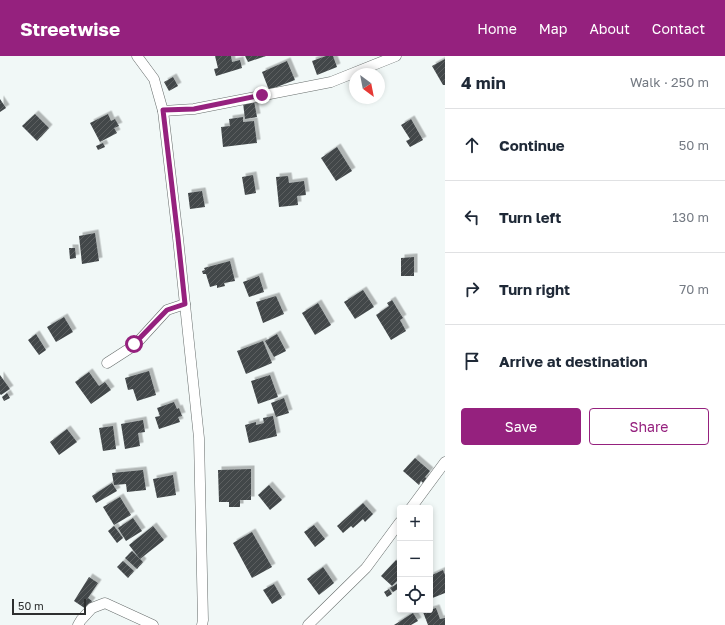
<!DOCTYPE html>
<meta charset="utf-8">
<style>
body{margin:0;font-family:"Golos Text",sans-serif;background:#f6f6f7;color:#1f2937}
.controls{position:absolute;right:12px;bottom:12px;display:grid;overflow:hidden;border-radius:4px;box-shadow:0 2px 6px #0003}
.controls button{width:36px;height:36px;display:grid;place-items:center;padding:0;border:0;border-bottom:1px solid #e0e1e3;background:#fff;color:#1f2937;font:20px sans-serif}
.compass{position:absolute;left:349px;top:12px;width:36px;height:36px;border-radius:50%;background:#fff;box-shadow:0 2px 6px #0003;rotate:148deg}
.scale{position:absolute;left:12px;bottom:10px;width:74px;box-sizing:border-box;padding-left:4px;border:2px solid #2d2f2f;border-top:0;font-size:11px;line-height:14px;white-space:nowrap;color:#2d2f2f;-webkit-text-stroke:3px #f1f8f7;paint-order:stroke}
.stop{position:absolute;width:12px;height:12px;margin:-9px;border:3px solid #95217e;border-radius:50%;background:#fff}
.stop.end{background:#95217e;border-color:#fff;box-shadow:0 1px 4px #0008}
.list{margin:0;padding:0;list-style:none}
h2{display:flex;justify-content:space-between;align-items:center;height:52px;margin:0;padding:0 16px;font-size:17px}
h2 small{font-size:13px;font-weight:400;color:#747a83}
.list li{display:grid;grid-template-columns:26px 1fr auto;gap:12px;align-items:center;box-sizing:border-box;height:72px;padding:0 16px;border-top:1px solid #e0e1e3}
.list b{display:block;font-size:15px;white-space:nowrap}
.list em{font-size:13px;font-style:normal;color:#747a83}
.actions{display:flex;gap:8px;padding:12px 16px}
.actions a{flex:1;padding:9px 0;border:1px solid #95217e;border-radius:4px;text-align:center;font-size:14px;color:#95217e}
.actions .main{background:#95217e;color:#fff}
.icon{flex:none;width:22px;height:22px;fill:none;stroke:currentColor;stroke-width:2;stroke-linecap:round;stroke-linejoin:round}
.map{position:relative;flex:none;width:445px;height:569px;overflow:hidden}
header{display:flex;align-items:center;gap:24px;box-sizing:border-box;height:56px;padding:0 20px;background:#95217e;color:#fff}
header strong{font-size:19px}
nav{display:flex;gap:22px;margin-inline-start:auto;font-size:14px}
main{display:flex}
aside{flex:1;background:#fff}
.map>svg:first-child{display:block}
.building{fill:url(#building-hatch);filter:url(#shadow)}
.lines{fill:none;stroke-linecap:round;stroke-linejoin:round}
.street-casing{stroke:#676d6c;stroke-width:11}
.street{stroke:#fff;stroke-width:10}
.route{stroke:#95217e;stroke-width:5}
</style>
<header>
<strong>Streetwise</strong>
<nav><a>Home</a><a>Map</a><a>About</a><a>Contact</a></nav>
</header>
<main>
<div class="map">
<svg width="445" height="569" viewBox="0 0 445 569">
<defs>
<pattern id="building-hatch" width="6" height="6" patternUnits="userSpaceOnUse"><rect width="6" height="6" fill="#424749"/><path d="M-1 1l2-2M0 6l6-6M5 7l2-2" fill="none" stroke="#5b5f61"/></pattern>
<filter id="shadow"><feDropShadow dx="3.5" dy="-3.5" stdDeviation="0" flood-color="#0004"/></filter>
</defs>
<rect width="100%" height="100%" fill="#f1f8f7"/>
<!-- building -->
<g class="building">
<path d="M215 0H231L232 6 240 4 242 12 216 20 214 13 218 12Z"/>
<path d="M245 0H266L248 6Z"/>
<path d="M326 0H333L337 11 317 19 312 5Z"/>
<path d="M445 3V29H443L432 10Z"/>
<path d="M287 5 295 24 269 34 262 16Z"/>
<path d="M173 21 178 30 169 35 164 26Z"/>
<path d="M0 43 6 52 0 56Z"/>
<path d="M254 45 257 61 245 63 243 47Z"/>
<path d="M35 58 49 72 37 85 22 70Z"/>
<path d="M108 58 111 65 115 63 119 70 114 72 117 77 100 86 90 67Z"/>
<path d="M243 61V66L254 65 257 87 223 91 221 71 230 70 229 63Z"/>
<path d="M411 63 423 84 410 91 406 85 410 83 401 69Z"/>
<path d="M103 87 105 91 98 94 96 90Z"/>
<path d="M337 91 352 115 336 125 321 102Z"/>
<path d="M253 119 256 137 245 139 242 121Z"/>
<path d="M288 120 289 127 304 125 306 139 297 140 298 149 279 151 276 121Z"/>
<path d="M202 135 205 151 190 153 188 137Z"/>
<path d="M95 177 99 205 82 208 79 180Z"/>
<path d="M69 192H75L76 202 70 203Z"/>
<path d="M414 201V220H401V202Z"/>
<path d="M230 205 235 225 224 227 225 230 217 232V229L210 231 206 218H203L202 215 205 214 204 212Z"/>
<path d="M259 220 264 236 249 241 243 226Z"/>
<path d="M363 234 374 251 355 263 344 246Z"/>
<path d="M276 240 284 258 263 267 256 246Z"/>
<path d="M392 244 403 262 400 264 406 275 391 284 376 259 389 250 387 247Z"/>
<path d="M318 247 331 269 315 279 302 257Z"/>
<path d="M64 261 73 276 56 286 47 271Z"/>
<path d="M36 278 46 294 39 299 28 284Z"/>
<path d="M277 278 286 295 274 301 265 285Z"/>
<path d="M263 285 272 307 246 318 237 295Z"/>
<path d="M149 315 156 339 137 345 133 333 128 334 125 322Z"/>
<path d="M89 316 99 330 105 326 111 334 91 348 75 326Z"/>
<path d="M0 319 10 333 1 339 0 338Z"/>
<path d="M270 319 278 341 258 348 251 325Z"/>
<path d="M7 337 10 342 4 345 2 341Z"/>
<path d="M284 342 289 357 276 361 271 347Z"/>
<path d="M174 346 177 353 179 352 182 360 178 361 180 366 159 373 155 361 160 360 157 352Z"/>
<path d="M273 360 277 380 249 387 245 369 256 366V369L264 367 263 362Z"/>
<path d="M143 364 145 376 138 377 140 390 125 393 121 368Z"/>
<path d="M113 370 116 393 103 395 99 372Z"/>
<path d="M67 373 77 386 59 399 50 386Z"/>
<path d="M415 402 430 415 425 421 427 423 423 427 421 425 419 429 403 415Z"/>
<path d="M251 413V444H240V451H229V446H219L218 414Z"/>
<path d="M143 414 146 434 127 436 126 428 114 429 112 417Z"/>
<path d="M173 419 176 439 157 442 153 423Z"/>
<path d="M112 427 117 435 96 447 92 440Z"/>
<path d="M269 429 282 444 270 454 258 439Z"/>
<path d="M120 441 131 459 114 469 103 451Z"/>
<path d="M363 447 373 458 365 466 363 463 353 472 351 470 343 477 337 470Z"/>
<path d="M133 462 142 475 126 485 118 472Z"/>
<path d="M314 469 325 483 315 491 304 476Z"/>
<path d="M114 470 123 482 117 487 108 475Z"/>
<path d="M153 470 164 484 140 503 129 489Z"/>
<path d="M252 476 272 511 252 522 233 487Z"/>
<path d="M132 495 143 506 137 513 125 502Z"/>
<path d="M396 504 400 508V522L392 530 381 520Z"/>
<path d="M123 505 134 515 128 522 117 511Z"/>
<path d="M323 511 334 527 319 539 307 523Z"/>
<path d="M443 514 445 519V537L430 543V520Z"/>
<path d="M89 521 98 527 88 542 92 545 86 553 74 545Z"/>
<path d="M400 526V532L393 536 390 532Z"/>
<path d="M274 528 282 542 272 548 263 534Z"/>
<path d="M389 533 392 538 387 541 384 536Z"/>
<path d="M436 552 440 563 445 562V569H428L423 556Z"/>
<path d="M413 557 418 565 411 569H394Z"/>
</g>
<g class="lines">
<!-- street casing -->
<g class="street-casing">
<g id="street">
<path d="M137 0 154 23 163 55 178 182 199 382 203 564 202 569"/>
<path d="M163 55 194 53 331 26 396 0"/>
<path d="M107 307 135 289 167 254 185 248"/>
<path d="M411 452 445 406"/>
<path d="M78 569 81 564 92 552 105 547 153 569"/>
<path d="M308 569 366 512 400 466"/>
</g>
</g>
<!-- street -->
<use href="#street" class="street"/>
</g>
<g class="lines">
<!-- route -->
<path class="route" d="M134 288 167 254 185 248 178 182 163 54 194 53 262 39"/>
</g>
</svg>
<div class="controls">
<button>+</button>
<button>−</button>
<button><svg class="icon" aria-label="locate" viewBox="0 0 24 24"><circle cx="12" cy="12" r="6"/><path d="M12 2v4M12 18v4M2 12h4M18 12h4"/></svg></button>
</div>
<svg class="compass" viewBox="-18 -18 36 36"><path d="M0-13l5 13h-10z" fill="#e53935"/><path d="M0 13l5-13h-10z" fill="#747a83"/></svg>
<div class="scale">50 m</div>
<div class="stop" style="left:134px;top:288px"></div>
<div class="stop end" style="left:262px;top:39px"></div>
</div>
<aside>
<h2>4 min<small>Walk · 250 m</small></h2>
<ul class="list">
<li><svg class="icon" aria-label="ahead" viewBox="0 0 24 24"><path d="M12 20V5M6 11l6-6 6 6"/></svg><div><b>Continue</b></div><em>50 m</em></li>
<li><svg class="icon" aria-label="left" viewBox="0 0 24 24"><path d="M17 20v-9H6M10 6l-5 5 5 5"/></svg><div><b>Turn left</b></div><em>130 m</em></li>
<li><svg class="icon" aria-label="right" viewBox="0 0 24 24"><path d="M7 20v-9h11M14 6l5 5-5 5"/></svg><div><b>Turn right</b></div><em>70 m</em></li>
<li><svg class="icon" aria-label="arrive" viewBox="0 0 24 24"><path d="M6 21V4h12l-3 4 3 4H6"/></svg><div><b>Arrive at destination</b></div></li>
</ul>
<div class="actions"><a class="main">Save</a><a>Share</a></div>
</aside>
</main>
